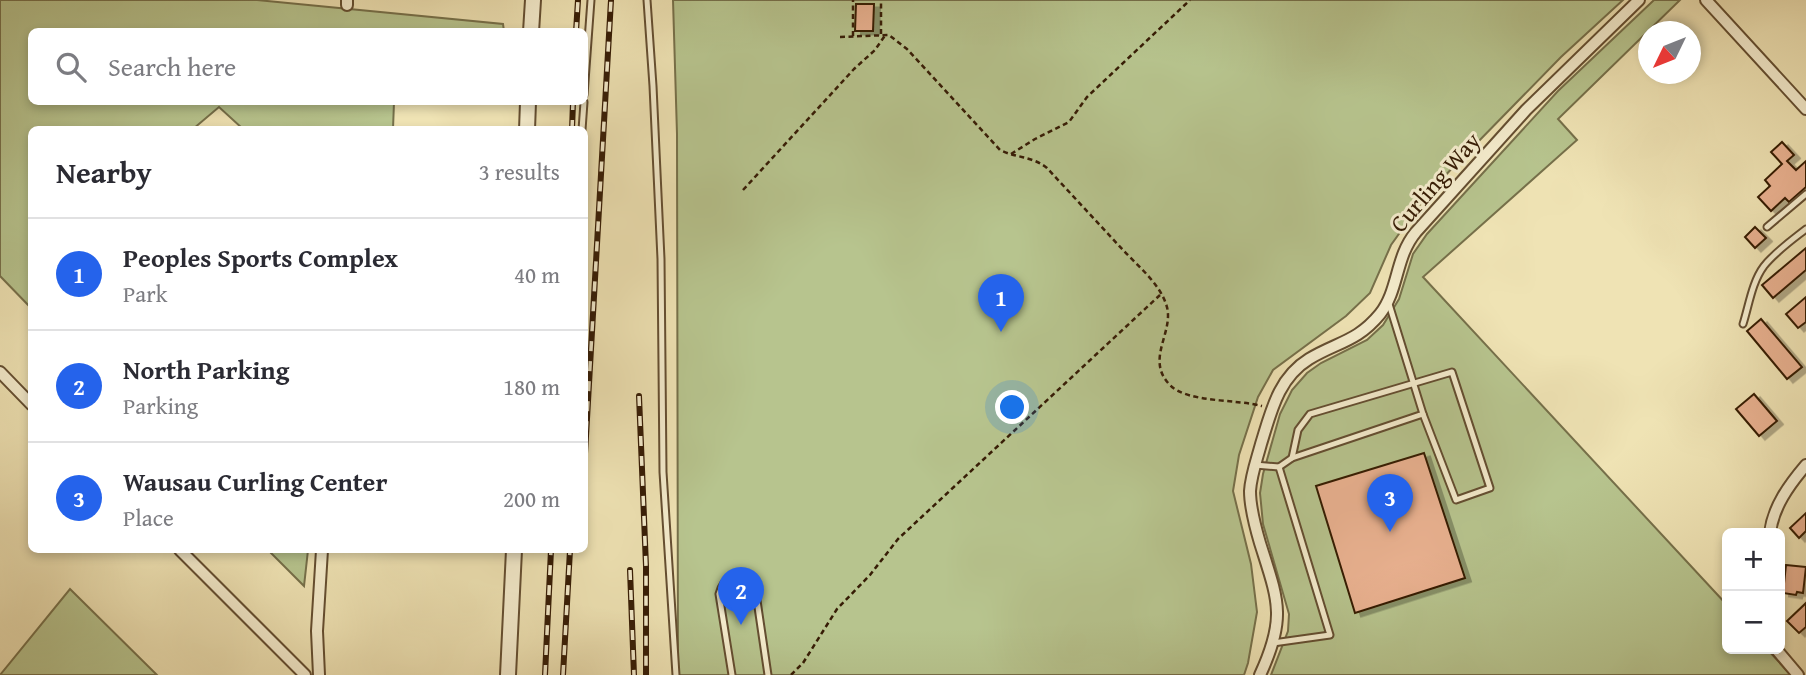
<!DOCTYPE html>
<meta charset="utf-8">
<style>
body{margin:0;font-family:"Gentium Book Plus",serif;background:#f2f2f3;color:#2b2b33}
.controls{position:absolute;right:21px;bottom:21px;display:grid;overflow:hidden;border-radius:10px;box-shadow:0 4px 10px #0003}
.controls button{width:63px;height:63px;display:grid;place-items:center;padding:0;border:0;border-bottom:2px solid #e1e1e2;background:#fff;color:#2b2b33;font:35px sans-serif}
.compass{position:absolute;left:1638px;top:21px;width:63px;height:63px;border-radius:50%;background:#fff;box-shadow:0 4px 10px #0003;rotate:227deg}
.you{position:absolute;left:1013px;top:408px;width:24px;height:24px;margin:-18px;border:5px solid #fff;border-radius:50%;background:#1a73e8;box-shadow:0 0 0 10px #1a73e833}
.badge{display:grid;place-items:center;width:46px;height:46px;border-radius:50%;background:#2563eb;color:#fff;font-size:23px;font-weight:700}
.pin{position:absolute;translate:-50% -58px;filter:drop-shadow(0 2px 4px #0008)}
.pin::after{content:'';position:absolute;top:37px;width:24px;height:21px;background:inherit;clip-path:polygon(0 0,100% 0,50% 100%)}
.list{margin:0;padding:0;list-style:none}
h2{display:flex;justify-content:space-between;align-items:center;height:91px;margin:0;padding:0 28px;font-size:30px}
h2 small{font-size:23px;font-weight:400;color:#7c7c81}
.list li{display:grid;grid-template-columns:46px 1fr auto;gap:21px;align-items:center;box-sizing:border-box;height:112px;padding:0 28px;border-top:2px solid #e1e1e2}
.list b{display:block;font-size:26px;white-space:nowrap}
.list p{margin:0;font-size:23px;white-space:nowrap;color:#7c7c81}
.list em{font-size:23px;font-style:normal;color:#7c7c81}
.icon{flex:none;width:38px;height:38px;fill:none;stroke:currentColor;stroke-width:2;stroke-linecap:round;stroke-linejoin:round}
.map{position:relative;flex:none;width:1806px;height:675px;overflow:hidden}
.search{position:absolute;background:#fff;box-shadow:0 4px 10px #0003;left:28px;top:28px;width:560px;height:77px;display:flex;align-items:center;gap:18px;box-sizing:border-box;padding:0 24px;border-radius:10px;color:#7c7c81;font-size:26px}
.panel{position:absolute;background:#fff;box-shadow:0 4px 10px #0003;left:28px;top:126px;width:560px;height:427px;border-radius:10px}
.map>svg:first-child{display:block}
.green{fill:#b7c48e;stroke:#76704a;stroke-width:2}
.building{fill:#e9b190;stroke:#361c05;stroke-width:2;filter:url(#shadow)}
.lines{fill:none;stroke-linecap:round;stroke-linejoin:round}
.service-casing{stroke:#644e31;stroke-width:9}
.minor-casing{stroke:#644e31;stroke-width:14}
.tertiary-casing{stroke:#644e31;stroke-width:18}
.path{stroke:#361c05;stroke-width:2.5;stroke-dasharray:5 3.5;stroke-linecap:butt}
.service{stroke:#f5edce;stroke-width:5}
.minor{stroke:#f5edce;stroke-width:10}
.tertiary{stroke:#f5edce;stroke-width:14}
.rail-casing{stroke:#361c05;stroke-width:6}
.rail{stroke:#f5edce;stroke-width:3.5;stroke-dasharray:10;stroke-linecap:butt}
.labels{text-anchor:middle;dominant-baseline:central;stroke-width:6;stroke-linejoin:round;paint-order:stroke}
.street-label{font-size:24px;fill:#361c05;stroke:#f5edce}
</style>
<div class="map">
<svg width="1806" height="675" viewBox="0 0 1806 675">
<defs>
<filter id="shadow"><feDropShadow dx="6" dy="3.5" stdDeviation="0" flood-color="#0004"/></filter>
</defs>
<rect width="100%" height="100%" fill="#efe3b4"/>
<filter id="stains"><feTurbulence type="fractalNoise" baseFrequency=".00286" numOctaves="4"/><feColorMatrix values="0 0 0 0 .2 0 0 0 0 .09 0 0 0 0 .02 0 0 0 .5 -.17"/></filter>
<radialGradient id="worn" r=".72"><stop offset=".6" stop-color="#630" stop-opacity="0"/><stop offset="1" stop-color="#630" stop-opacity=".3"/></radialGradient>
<!-- green -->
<g class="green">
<path d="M0 0H257L503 24 504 31 32 32V102H394L393 129H243L219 107 193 129 32 130 31 308 0 276Z"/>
<path d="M673 0H1623L1561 57 1429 192 1391 245 1370 293 1346 316 1273 370 1258 397 1239 455 1233 491 1251 564 1257 612 1248 663 1244 675H678L677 134Z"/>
<path d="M1654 0H1680L1558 119 1577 140 1423 277 1727 605V649H1767L1791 675H1271L1288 631 1289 614 1263 524 1260 493 1263 474 1280 414 1292 390 1307 373 1321 363 1367 340 1383 325 1399 299 1413 254 1427 234 1558 91Z"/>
<path d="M268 550H308L304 586Z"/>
<path d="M70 589 157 675H0Z"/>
</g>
<!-- building -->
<g class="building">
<path d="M856 4H874L873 31H855Z"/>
<path d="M1782 142 1794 155 1787 161 1796 170 1806 161V187L1789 202 1785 198 1771 211 1758 197 1770 186 1765 180 1782 164 1771 152Z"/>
<path d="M1755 227 1766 238 1755 248 1745 237Z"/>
<path d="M1806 248V270L1773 298 1762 285Z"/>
<path d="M1806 297V322L1798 328 1786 314Z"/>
<path d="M1761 319 1802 367 1787 379 1747 331Z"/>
<path d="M1754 394 1777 421 1759 436 1736 409Z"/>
<path d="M1424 453 1465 578 1355 613 1316 486Z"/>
<path d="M1806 513V531L1799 538 1790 528Z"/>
<path d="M1786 565 1806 567 1803 593 1797 592 1796 595 1783 593Z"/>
<path d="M1806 603V627L1799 633 1787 621Z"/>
</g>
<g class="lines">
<!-- service casing -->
<g class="service-casing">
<g id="service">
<path d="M647 0 653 86 661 259 663 472 676 675"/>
<path d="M584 95 591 0"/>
<path d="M582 130 584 102"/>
<path d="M1767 227 1806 194"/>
<path d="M1743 324C1749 305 1752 282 1764 266 1775 252 1792 240 1806 229"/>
<path d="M1292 458 1298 430 1310 414 1452 372 1490 488 1456 500 1423 414"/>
<path d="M1255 465 1279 467 1292 458 1423 414 1389 304"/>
<path d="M1273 643 1330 635 1279 467"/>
<path d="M732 675 719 594C724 576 738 570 754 580L768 675"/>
</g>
</g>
<!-- minor casing -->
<g class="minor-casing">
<g id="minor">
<path d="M1706 0 1806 109"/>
<path d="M347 5V0"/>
<path d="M0 372 32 405"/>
<path d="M1770 533C1773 507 1789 485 1806 465"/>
<path d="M180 550 305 675"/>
<path d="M1776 649 1798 675"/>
<path d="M319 675 317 631 322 550"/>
<path d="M1260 675C1287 617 1278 600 1260 543 1255 526 1250 508 1250 491 1251 475 1257 459 1261 444 1271 412 1278 378 1309 359 1337 342 1357 342 1380 314 1399 290 1395 257 1416 232L1526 110 1639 0"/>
</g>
</g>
<!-- tertiary casing -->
<g class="tertiary-casing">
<g id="tertiary">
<path d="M531 32 533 0"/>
<path d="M527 130 528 102"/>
<path d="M508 675 514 550"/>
</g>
</g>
<!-- path -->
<g class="path">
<path d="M881 34V0"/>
<path d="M853 36V0"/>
<path d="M840 37 889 35 907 49 1000 150C1016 158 1032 156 1047 168 1072 195 1098 223 1123 250 1138 266 1159 283 1166 304 1176 331 1144 359 1170 385 1187 403 1237 399 1262 406"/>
<path d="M1011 154 1035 139 1069 122 1087 97 1190 0"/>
<path d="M743 190 854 69 875 50 886 34"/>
<path d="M791 675 803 663 837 609 870 575 898 539 1160 295"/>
</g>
<!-- service -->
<use href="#service" class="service"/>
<!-- minor -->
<use href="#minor" class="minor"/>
<!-- tertiary -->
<use href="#tertiary" class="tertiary"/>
<!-- rail casing -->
<g class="rail-casing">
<g id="rail">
<path d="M576 32 578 0"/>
<path d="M572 130 573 102"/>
<path d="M639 396 646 566V675"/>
<path d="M584 471 611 0"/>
<path d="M630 570 634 675"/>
<path d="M545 675 551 550"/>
<path d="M563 675 570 550"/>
</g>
</g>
<!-- rail -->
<use href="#rail" class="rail"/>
</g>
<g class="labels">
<!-- street labels -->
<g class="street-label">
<text transform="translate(1435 182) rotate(-49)">Curling Way</text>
</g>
</g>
<rect width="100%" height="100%" filter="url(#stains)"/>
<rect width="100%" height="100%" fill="url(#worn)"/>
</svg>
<div class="controls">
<button>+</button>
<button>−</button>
</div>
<svg class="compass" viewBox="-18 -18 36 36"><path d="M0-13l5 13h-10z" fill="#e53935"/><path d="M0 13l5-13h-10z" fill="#7c7c81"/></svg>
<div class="you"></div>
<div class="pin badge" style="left:1001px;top:332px">1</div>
<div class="pin badge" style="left:741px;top:625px">2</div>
<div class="pin badge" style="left:1390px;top:532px">3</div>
<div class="search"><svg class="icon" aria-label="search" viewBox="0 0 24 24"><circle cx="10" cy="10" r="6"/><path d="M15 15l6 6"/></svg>Search here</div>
<section class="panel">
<h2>Nearby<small>3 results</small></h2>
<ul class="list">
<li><span class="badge">1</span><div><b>Peoples Sports Complex</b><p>Park</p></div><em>40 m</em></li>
<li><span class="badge">2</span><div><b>North Parking</b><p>Parking</p></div><em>180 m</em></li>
<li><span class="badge">3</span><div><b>Wausau Curling Center</b><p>Place</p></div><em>200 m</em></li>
</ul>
</section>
</div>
